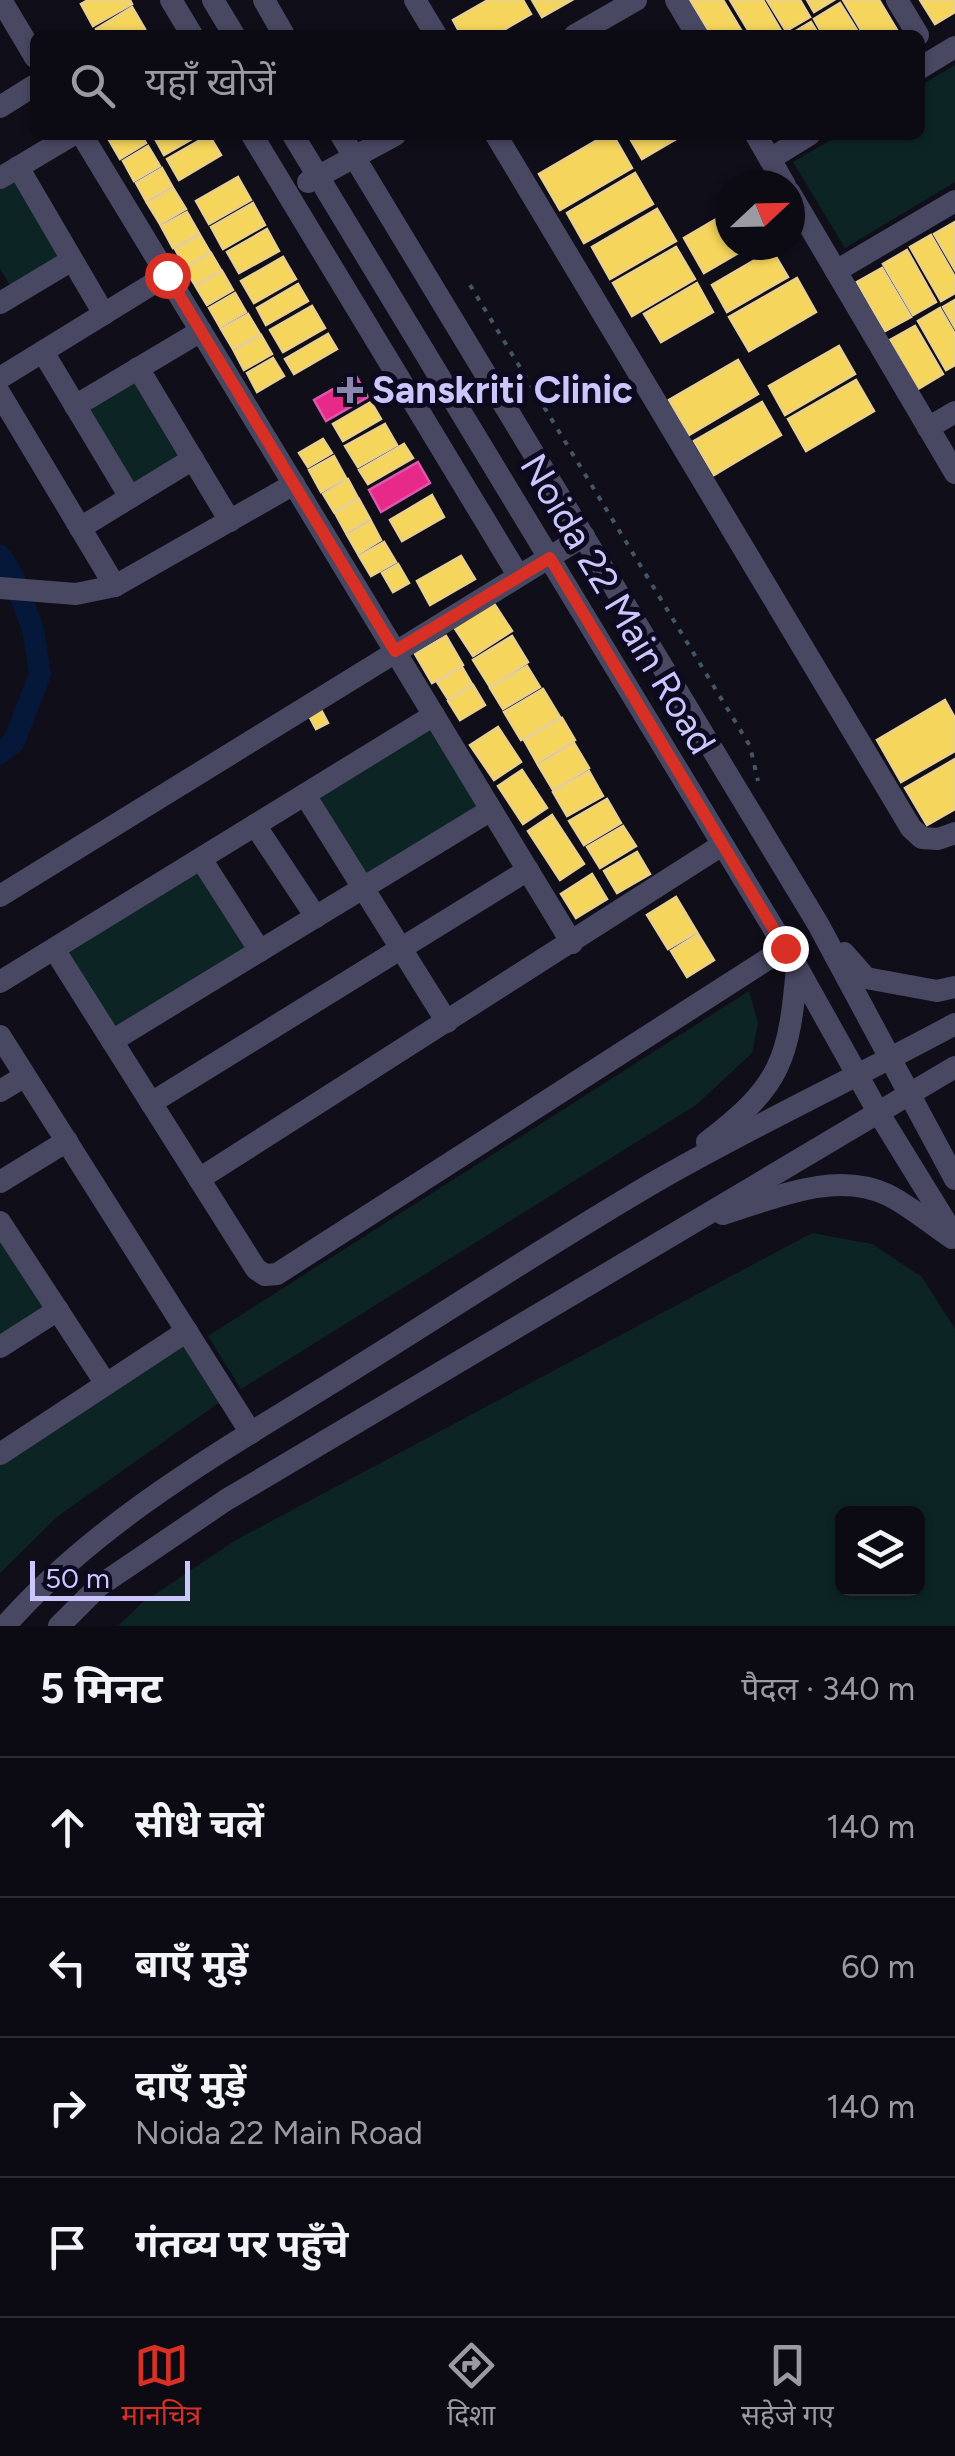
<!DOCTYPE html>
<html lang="hi">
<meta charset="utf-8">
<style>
body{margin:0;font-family:Figtree,"Noto Sans Devanagari",sans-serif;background:#1a1821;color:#f1f3f6}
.controls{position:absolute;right:30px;bottom:30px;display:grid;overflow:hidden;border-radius:15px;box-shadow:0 2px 8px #0004}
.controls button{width:90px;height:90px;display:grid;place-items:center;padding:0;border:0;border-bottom:2px solid #2c2b33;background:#0c0a13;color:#f1f3f6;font:50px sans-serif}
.compass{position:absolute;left:715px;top:170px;width:90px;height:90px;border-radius:50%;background:#0c0a13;box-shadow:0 2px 8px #0004;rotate:68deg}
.scale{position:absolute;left:30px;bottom:25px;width:160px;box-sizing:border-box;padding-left:10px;border:5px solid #ccc6ff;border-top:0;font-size:28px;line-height:35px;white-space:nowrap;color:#ccc6ff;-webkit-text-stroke:8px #0d091e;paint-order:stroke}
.stop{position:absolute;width:30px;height:30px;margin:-22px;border:8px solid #d93025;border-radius:50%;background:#fff}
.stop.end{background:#d93025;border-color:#fff;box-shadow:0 2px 10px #0008}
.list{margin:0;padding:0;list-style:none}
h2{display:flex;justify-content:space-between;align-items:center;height:130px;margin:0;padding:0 40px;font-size:42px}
h2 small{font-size:32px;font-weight:400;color:#9a9aa0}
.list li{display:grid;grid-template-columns:65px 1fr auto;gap:30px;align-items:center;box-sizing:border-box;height:140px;padding:0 40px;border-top:2px solid #2c2b33}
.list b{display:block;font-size:38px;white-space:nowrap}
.list p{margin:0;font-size:32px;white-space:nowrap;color:#9a9aa0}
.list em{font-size:32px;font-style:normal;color:#9a9aa0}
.icon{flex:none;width:55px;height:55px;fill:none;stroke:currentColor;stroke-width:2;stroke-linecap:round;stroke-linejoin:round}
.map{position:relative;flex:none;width:955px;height:1626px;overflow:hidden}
.search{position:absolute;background:#0c0a13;box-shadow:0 2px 8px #0004;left:30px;right:30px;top:30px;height:110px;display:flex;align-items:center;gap:25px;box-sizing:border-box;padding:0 35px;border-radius:15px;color:#9a9aa0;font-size:38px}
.sheet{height:690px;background:#0c0a13}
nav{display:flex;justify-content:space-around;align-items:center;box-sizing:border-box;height:140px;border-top:2px solid #2c2b33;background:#0c0a13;font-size:28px;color:#9a9aa0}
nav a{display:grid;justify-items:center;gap:5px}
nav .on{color:#d93025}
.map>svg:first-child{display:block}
.green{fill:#0d2425;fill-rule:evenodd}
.homes{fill:#f6d55c;stroke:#e9d08d;stroke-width:2.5}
.health{fill:#e7298a;stroke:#df58ad;stroke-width:2.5}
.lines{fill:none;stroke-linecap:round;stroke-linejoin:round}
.canal{stroke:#051839;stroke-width:22}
.path{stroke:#445565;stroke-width:4;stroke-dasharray:5 8;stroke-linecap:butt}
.minor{stroke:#494863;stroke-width:22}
.route{stroke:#d93025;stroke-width:12}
.poi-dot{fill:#8a86ae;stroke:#0d091e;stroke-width:4}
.labels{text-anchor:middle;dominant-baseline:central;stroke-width:10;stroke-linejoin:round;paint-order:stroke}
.poi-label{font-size:38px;font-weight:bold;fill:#ccc6ff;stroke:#0d091e;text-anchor:start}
.street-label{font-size:38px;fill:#ccc6ff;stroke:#0d091e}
</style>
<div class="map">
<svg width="955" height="1626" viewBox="0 0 955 1626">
<rect width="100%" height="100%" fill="#100e19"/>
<!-- green -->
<g class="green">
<path d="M955 65V182L845 248 793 162 839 135H920V86Z"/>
<path d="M17 173 67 258 13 290 0 269V183Z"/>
<path d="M137 374 187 457 131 491 82 408Z"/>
<path d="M428 725 480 809 369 879 317 795Z"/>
<path d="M199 866 250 947 118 1030 67 949Z"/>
<path d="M749 991 758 1023 752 1053 696 1105 241 1389 208 1336Z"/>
<path d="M0 1231 49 1309 0 1339Z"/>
<path d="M812 1233 872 1244 922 1277 955 1329V1626H118L142 1603 236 1540ZM842 1514H918V1588H842Z"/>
<path d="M185 1345 220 1402 58 1516 0 1573V1465Z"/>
</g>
<!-- homes -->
<g class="homes">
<path d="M88 0H130L132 4 93 26 81 4Z"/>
<path d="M488 0H523L531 14 495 35H461L453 20Z"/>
<path d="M532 0H572L542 17Z"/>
<path d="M690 0H723L744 35H711Z"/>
<path d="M730 0H763L783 34 751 35Z"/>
<path d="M767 0H800L810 17 786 31Z"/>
<path d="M807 0H834L814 12Z"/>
<path d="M843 0H879L900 35H864Z"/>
<path d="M920 0H955V12L935 24Z"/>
<path d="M840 3 860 35H823L814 19Z"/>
<path d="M132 7 145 29 135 35H99L96 29Z"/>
<path d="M811 22 819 35H789Z"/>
<path d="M117 135H141L146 143 120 159 109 140Z"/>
<path d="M153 135H199L164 155Z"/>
<path d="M209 135 221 155 179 180 167 159Z"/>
<path d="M606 135H613L632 168 560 210 539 174Z"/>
<path d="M628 135H683L642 159Z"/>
<path d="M148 146 160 166 134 181 123 161Z"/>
<path d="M162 168 172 186 146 201 136 183Z"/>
<path d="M635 173 653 204 584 243 567 213Z"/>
<path d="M238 177 251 200 209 224 196 201Z"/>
<path d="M173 188 186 209 160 224 147 203Z"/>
<path d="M253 203 265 225 223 249 211 227Z"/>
<path d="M657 209 676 241 610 279 592 247Z"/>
<path d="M730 211V245H752L704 273 684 238Z"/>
<path d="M187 212 199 233 173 248 161 226Z"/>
<path d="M955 222V270L934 234Z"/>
<path d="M267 229 279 251 239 273 227 252Z"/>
<path d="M200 235 210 252 185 267 175 249Z"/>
<path d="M931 235 955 277V293L941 301 910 247Z"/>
<path d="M676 247 695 279 632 316 613 283Z"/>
<path d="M772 250 788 277 727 312 712 285Z"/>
<path d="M907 250 936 302 913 315 883 264Z"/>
<path d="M211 253 221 270 195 285 185 269Z"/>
<path d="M283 257 296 279 254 303 241 281Z"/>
<path d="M882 268 911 317 885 331 857 282Z"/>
<path d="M222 271 233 290 207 305 196 287Z"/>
<path d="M797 278 816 312 749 351 729 317Z"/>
<path d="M697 283 713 312 661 342 644 314Z"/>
<path d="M298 284 308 301 266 325 257 308Z"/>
<path d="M235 293 246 312 220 327 209 308Z"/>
<path d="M955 300V328L943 307Z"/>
<path d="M312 306 325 328 283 352 270 330Z"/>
<path d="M940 308 955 334V365L946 370 918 321Z"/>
<path d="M248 314 260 334 233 349 221 329Z"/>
<path d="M915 326 943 374 918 389 890 340Z"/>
<path d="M328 334 337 349 294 374 285 359Z"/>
<path d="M261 335 272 354 244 370 234 351Z"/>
<path d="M839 346 855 374 785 415 769 386Z"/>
<path d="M273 358 284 376 257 392 247 373Z"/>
<path d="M738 360 758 394 689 435 669 400Z"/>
<path d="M856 380 874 411 806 451 788 419Z"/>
<path d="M371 402 381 419 343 441 333 424Z"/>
<path d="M762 402 781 435 714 475 694 441Z"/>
<path d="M385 424 397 445 358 467 345 446Z"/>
<path d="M323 439 332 453 308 467 299 453Z"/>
<path d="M404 444 413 458 368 484 359 470Z"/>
<path d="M334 456 346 478 321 492 309 470Z"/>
<path d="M348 479 358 498 334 512 323 494Z"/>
<path d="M432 495 444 517 402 541 390 520Z"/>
<path d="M359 499 370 519 346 533 335 513Z"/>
<path d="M371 521 381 540 358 554 347 535Z"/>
<path d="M384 542 396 562 371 576 359 556Z"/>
<path d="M461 556 475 579 430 605 417 581Z"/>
<path d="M398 564 409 583 393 592 382 573Z"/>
<path d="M493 602 512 631 473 656 454 627Z"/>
<path d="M446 636 463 665 432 683 415 654Z"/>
<path d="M512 636 528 662 490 687 473 660Z"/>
<path d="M527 666 540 687 503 709 490 688Z"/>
<path d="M462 667 472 684 448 699 437 682Z"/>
<path d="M473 685 485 705 460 720 448 701Z"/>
<path d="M543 689 560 717 521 740 504 712Z"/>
<path d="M945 700 955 718V751L901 782 877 740Z"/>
<path d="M318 704 328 723 316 729 306 710Z"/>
<path d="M562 718 575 740 537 763 524 740Z"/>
<path d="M498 727 521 762 494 780 470 745Z"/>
<path d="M574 743 589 768 553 790 538 765Z"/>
<path d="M955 759V809L927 825 905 788Z"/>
<path d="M522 770 547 808 523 824 498 786Z"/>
<path d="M589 771 603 796 567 816 553 792Z"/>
<path d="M607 799 621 823 584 845 569 821Z"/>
<path d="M552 815 584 864 560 880 528 831Z"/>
<path d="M623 826 636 846 600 868 587 847Z"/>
<path d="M637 852 650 874 617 893 604 871Z"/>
<path d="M592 874 607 899 576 918 561 894Z"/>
<path d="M676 897 697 932 668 949 647 915Z"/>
<path d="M698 934 714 960 687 977 671 951Z"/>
</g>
<!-- health -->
<g class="health">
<path d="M356 376 368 397 326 421 314 400Z"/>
<path d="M418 462 430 483 381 512 369 490Z"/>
</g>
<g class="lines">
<!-- canal -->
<path class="canal" d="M0 556 12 574 33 629 40 674 14 742 0 753"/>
<!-- path -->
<path class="path" d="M470 285 750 746 758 781"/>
<!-- minor -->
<g class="minor">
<path d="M1 0 35 57"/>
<path d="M171 0 192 35"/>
<path d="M213 0 234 35"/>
<path d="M264 0 284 35"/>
<path d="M415 0 436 35"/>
<path d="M676 0 697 35"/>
<path d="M897 0 918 35"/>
<path d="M575 35 636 0"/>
<path d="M920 68 955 47"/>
<path d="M0 107 35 85"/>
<path d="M82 135 572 943"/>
<path d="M252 135 518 575"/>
<path d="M293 135 797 967 878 1112 955 1237"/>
<path d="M341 135 818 924 955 1179"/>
<path d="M496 135 911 828 922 838 938 839 955 833"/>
<path d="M756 135 785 185"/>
<path d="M770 159 809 135"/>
<path d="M18 167 104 314"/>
<path d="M0 178 72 135"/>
<path d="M308 182 395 135"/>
<path d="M790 193 955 473"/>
<path d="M836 271 955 201"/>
<path d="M0 303 72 260"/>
<path d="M43 352 130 497"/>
<path d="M138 368 230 521"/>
<path d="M0 378 167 275"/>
<path d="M0 394 115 586"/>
<path d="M75 406 201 331"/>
<path d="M928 428 955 412"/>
<path d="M80 528 193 459"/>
<path d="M0 588 76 594 115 586 294 484"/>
<path d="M305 795 447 1022"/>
<path d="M255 825 316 917"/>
<path d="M201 859 260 951"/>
<path d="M0 896 584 536"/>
<path d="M54 949 256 1269 265 1275 277 1274 785 948"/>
<path d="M844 953 866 978 937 991 955 987"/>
<path d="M0 982 434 715"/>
<path d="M0 1036 251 1433"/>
<path d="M112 1041 491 810"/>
<path d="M0 1091 25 1076"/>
<path d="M151 1103 528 870"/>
<path d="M707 1142C782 1085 789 1059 797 967"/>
<path d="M199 1179 722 845"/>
<path d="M0 1182 67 1141"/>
<path d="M723 1214C775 1198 835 1170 888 1195 910 1206 931 1224 952 1238"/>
<path d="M0 1222 106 1384"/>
<path d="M0 1347 58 1310"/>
<path d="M0 1454 187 1331"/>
<path d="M5 1626C101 1517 229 1447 351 1371 454 1307 555 1240 660 1179 756 1124 857 1077 955 1024"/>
<path d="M59 1626 99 1586 226 1500 955 1067"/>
</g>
</g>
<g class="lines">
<!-- route -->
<path class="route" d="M167 275 395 651 550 558 785 948"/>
</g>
<!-- markers -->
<path class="poi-dot" d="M345 375h10v10h10v10h-10v10h-10v-10h-10v-10h10z"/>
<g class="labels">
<!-- poi labels -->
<g class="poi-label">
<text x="372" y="390">Sanskriti Clinic</text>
</g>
<!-- street labels -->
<g class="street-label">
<text transform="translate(618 604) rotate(59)">Noida 22 Main Road</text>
</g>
</g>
</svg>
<div class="controls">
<button><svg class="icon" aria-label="layers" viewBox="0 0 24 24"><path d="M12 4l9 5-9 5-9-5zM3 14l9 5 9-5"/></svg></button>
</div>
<svg class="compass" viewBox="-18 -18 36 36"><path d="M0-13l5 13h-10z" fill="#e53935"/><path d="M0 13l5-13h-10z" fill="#9a9aa0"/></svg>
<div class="scale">50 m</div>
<div class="stop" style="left:167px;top:275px"></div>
<div class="stop end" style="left:785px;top:948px"></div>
<div class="search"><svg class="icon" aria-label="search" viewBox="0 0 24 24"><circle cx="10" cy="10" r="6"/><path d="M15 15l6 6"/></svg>यहाँ खोजें</div>
</div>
<section class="sheet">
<h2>5 मिनट<small>पैदल · 340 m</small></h2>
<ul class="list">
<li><svg class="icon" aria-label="ahead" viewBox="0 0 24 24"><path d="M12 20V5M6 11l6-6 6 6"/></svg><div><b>सीधे चलें</b></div><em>140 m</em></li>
<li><svg class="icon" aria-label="left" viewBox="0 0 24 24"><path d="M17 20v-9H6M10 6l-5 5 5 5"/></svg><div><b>बाएँ मुड़ें</b></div><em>60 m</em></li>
<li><svg class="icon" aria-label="right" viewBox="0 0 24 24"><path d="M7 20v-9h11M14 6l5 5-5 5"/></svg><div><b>दाएँ मुड़ें</b><p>Noida 22 Main Road</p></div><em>140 m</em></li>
<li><svg class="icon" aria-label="arrive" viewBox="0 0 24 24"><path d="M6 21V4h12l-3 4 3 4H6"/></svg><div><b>गंतव्य पर पहुँचे</b></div></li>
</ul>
</section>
<nav>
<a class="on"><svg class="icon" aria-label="map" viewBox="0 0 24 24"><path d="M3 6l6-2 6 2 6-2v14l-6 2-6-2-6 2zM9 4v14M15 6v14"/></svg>मानचित्र</a>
<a><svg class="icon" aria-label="directions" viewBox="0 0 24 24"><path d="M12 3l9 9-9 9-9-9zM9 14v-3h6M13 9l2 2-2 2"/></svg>दिशा</a>
<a><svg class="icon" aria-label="saved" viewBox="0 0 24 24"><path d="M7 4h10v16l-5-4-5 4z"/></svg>सहेजे गए</a>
</nav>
